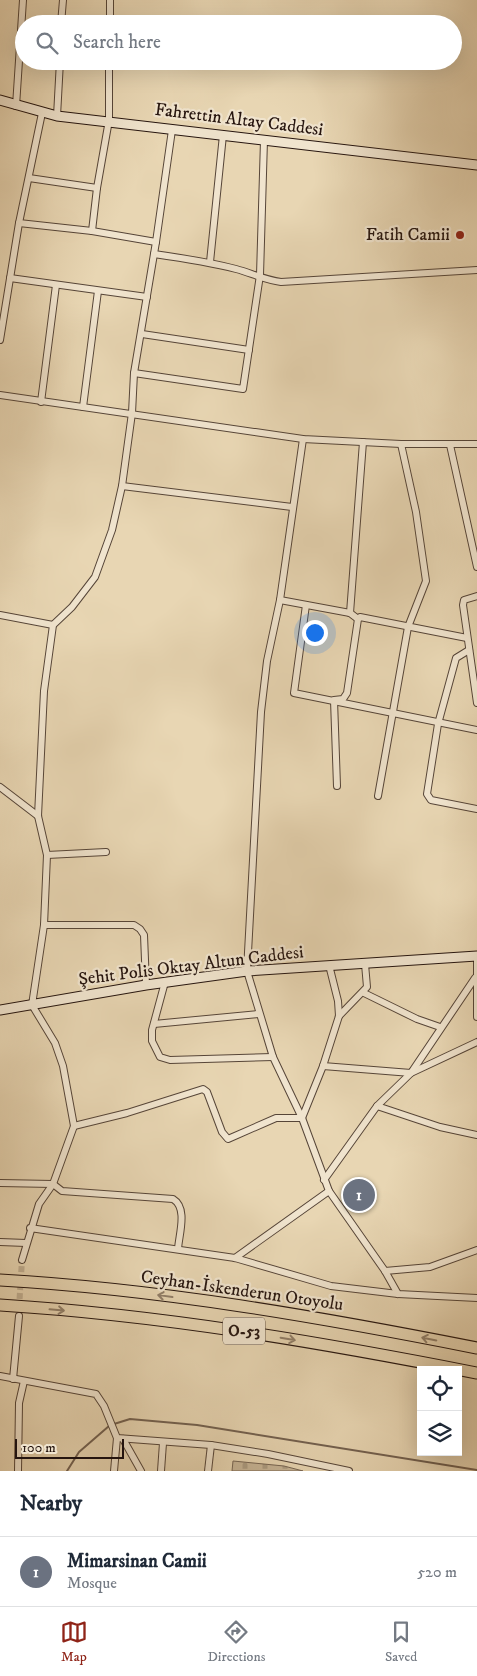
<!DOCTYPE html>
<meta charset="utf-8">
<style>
body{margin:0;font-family:"IM FELL DW Pica",serif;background:#f6f6f7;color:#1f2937}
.controls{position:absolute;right:15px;bottom:15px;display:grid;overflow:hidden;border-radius:0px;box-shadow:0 5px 20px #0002}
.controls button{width:45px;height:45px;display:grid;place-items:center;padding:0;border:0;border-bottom:1px solid #e0e1e3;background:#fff;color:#1f2937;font:25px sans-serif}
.scale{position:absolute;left:15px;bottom:12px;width:109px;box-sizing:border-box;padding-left:5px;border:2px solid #26150f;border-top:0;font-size:14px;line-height:18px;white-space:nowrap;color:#26150f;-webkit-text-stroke:4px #f0e4ce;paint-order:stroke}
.you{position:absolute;left:314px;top:632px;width:18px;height:18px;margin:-12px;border:4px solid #fff;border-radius:50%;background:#1a73e8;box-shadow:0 0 0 8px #1a73e833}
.badge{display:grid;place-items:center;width:32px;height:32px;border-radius:50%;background:#8f2418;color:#fff;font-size:16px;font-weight:700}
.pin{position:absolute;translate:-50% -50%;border:2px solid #fff;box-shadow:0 1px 5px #0006}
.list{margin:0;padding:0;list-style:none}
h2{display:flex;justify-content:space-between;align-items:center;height:65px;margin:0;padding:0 20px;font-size:21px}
h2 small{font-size:16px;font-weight:400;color:#747a83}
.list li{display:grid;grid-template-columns:32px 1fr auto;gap:15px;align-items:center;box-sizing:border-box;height:70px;padding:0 20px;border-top:1px solid #e0e1e3}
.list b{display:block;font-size:19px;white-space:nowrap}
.list p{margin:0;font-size:16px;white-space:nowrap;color:#747a83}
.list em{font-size:16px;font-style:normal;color:#747a83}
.icon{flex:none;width:28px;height:28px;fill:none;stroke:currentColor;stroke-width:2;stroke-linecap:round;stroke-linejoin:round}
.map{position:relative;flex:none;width:477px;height:1471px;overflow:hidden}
.search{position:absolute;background:#fff;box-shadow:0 5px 20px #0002;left:15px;right:15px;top:15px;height:55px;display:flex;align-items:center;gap:12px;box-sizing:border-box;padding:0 18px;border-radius:28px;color:#747a83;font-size:19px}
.sheet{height:135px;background:#fff}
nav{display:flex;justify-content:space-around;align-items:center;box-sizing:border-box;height:70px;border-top:1px solid #e0e1e3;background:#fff;font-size:14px;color:#747a83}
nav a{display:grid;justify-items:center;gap:2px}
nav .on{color:#8f2418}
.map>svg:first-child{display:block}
.cemetery{fill:url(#cemetery-stones);stroke:#766553}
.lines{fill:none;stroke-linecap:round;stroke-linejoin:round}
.stream{stroke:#736150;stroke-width:2}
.street-tunnel{stroke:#c1af92;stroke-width:6;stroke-dasharray:6 3;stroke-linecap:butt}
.street-casing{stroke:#564538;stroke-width:8}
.secondary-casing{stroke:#26150f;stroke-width:11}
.highway-casing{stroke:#26150f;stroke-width:13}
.street{stroke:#f0e4ce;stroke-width:6}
.secondary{stroke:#f0e4ce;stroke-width:9}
.highway{stroke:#e8d6b3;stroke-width:11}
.oneway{stroke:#917f69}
.poi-dot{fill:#8f2418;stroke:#f0e4ce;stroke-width:2}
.labels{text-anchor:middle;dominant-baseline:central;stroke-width:4.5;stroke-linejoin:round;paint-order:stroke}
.shield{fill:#f0e4ce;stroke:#635348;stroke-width:1}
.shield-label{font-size:16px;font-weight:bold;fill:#26150f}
.street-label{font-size:18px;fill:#26150f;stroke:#f0e4ce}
.poi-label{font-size:18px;fill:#26150f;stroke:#f0e4ce;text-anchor:end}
</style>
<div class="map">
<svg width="477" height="1471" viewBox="0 0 477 1471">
<defs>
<pattern id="cemetery-stones" width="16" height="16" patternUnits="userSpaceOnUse" patternTransform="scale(1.25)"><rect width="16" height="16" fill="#c7b597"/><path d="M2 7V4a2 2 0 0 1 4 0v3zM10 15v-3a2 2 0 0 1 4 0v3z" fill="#ab9b81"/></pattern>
</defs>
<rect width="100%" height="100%" fill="#e8d6b3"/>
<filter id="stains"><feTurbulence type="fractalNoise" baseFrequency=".004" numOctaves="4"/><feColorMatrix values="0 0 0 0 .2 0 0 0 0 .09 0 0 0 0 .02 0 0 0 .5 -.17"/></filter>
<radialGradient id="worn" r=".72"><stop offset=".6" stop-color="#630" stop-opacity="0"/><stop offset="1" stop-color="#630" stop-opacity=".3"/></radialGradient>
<!-- cemetery -->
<path class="cemetery" d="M233 1461 284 1466 303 1471H232Z"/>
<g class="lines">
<!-- stream -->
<g class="stream">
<path d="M114 1424 130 1419 197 1425 477 1470"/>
<path d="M67 1471 79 1452 109 1426"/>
</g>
<!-- street-tunnel -->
<path class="street-tunnel" d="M19 1308 22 1260"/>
<!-- street casing -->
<g class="street-casing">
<g id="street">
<path d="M61 24 63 0"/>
<path d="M110 24V0"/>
<path d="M16 106 23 0"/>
<path d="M57 116 60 61"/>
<path d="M29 178 97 188"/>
<path d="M19 223 92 231 156 242"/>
<path d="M92 231 97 188 109 120V61"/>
<path d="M154 254C182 258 209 262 236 269 251 273 265 280 281 282L477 270"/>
<path d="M210 262 223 135"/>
<path d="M10 278 147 297"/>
<path d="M142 334 249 350"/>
<path d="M0 340 19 223 42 113"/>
<path d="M134 373 243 389 260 275 264 140"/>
<path d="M0 395 303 439 401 444"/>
<path d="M41 402 56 285"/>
<path d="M83 407 98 291"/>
<path d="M450 445 477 567"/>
<path d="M122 486 292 507"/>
<path d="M477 596 464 600 463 605 477 703"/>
<path d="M280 600 350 613 358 619 360 617 467 638"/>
<path d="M306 605 294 693 477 730"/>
<path d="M350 613 363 442"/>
<path d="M0 615 53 625"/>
<path d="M469 650 456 658 438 724 427 794 431 800 477 809"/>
<path d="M337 786 334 700 343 699 347 693 358 619"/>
<path d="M0 787 38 816"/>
<path d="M378 796 408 627 426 581 416 512 401 444H477"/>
<path d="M47 855 106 852"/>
<path d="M44 925H134L140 929 144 935 146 985"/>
<path d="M477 956V1017"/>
<path d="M165 982 152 1030V1041L160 1057 170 1060 273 1057"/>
<path d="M364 993 417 1019 440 1027"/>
<path d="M339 1016 367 987 365 964"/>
<path d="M154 1024 258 1014"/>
<path d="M323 1066 411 1073 475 978"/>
<path d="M377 1106 440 1127 477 1135"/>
<path d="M302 1118 273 1057 247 971 261 712 267 661 280 600 303 439"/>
<path d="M302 1118 323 1066 339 1016 338 1001 329 965"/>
<path d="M74 1126 127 1113 203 1089 207 1092 222 1132 228 1139 276 1118H302L329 1191 385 1271 398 1294"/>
<path d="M324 1180 377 1106 411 1073 477 1042"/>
<path d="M0 1183 53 1184 62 1191 173 1199C188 1208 179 1234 178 1249"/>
<path d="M30 1228 235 1258 331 1286 398 1294 477 1298"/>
<path d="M0 1242 26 1243"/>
<path d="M235 1258 329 1191"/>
<path d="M22 1260 39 1204 53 1184 74 1126 63 1066 55 1043 32 1005 44 925 47 855 38 816 44 691 53 625 72 607 95 577 112 530 122 486 132 413 134 373 156 242 172 130"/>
<path d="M385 1271 430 1267 477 1250"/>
<path d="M0 1376 96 1394 104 1406 117 1438 211 1445 268 1454 349 1471"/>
<path d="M13 1379 19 1316"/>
<path d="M123 1439 141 1471"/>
<path d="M18 1471 19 1403 24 1381"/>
<path d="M114 1471 117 1438"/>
<path d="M161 1471 163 1443"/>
<path d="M208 1471 211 1445"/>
</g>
</g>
<!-- secondary casing -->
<g class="secondary-casing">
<g id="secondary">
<path d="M0 100 57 116 477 165"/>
<path d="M0 1010 146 985 247 971 477 956"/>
</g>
</g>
<!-- highway casing -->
<g class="highway-casing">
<g id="highway">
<path d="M0 1280C160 1289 320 1317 477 1348"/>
<path d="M0 1305C161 1315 319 1342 477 1373"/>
</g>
</g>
<!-- street -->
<use href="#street" class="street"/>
<!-- secondary -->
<use href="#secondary" class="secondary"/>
<!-- highway -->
<use href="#highway" class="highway"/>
</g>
<!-- one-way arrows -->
<defs><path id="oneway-shaft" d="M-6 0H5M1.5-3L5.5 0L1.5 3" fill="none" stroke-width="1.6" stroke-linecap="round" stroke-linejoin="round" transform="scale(1.25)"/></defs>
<g class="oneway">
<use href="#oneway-shaft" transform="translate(165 1296) rotate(-172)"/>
<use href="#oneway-shaft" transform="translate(57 1310) rotate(5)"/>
<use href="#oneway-shaft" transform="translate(288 1339) rotate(10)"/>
<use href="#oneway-shaft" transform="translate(429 1339) rotate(-169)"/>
</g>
<!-- markers -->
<circle class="poi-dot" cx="460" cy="235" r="5"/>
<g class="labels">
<!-- shield labels -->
<rect class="shield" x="223" y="1317.5" width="42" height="27" rx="4"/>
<g class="shield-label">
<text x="244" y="1331">O-53</text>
</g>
<!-- street labels -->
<g class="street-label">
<text transform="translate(239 120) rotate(7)">Fahrettin Altay Caddesi</text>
<text transform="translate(191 966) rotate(-7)">Şehit Polis Oktay Altun Caddesi</text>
<text transform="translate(242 1291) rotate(8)">Ceyhan-İskenderun Otoyolu</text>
</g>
<!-- poi labels -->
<g class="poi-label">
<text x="450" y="235">Fatih Camii</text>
</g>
</g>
<rect width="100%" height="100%" filter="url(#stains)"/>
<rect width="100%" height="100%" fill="url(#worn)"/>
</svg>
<div class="controls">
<button><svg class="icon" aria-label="locate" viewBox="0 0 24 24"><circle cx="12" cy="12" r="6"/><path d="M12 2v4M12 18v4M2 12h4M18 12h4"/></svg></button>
<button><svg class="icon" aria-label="layers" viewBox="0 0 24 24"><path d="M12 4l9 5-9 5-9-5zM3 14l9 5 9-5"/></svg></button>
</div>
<div class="scale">100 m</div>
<div class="you"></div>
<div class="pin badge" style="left:359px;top:1195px;background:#6b7280">1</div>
<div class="search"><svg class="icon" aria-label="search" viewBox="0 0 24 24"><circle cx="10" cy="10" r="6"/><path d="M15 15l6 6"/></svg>Search here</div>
</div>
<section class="sheet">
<h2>Nearby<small></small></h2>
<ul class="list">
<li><span class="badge" style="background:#6b7280">1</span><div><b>Mimarsinan Camii</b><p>Mosque</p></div><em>520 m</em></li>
</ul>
</section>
<nav>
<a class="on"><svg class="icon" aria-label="map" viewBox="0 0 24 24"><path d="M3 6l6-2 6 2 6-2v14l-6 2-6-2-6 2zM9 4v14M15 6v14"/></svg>Map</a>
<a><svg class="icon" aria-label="directions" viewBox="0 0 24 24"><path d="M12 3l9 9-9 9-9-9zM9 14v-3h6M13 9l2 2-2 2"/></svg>Directions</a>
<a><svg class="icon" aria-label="saved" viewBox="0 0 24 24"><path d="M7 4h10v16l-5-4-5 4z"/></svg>Saved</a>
</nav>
